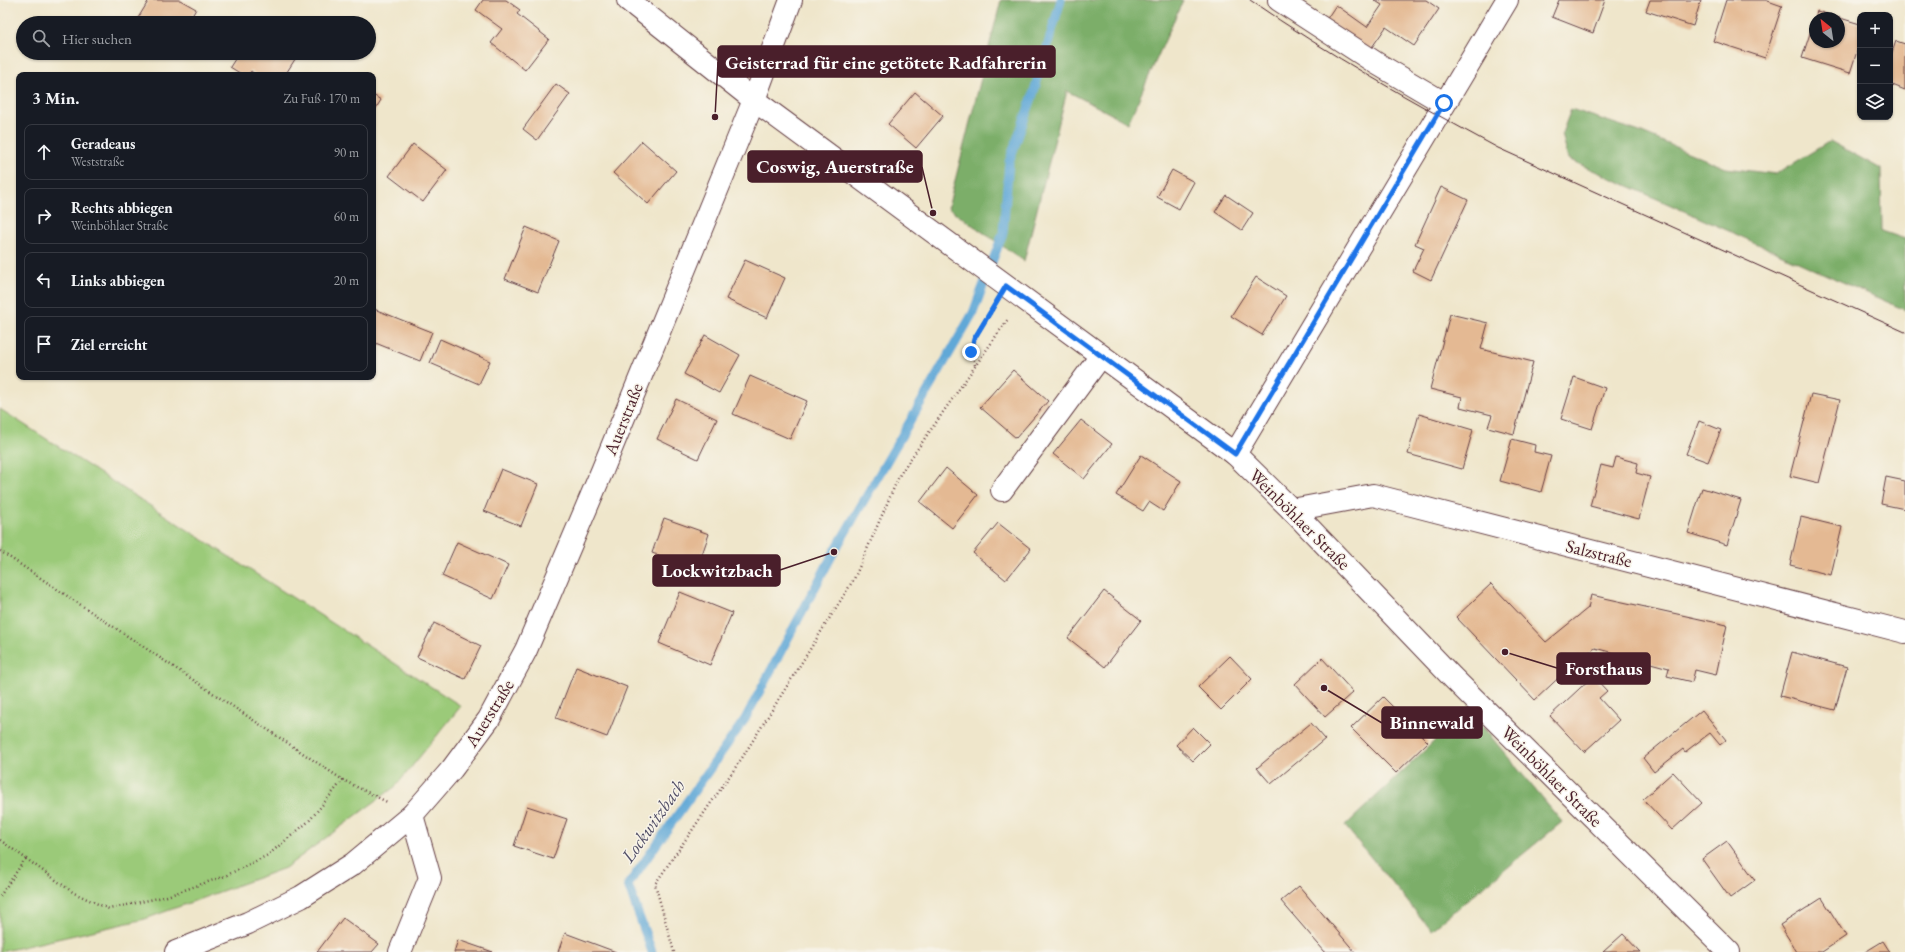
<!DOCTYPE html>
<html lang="de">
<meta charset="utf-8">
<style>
body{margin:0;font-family:"EB Garamond",serif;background:#20242c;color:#f1f3f6}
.controls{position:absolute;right:12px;top:12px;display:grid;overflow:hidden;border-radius:8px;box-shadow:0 1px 3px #0004}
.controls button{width:36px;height:36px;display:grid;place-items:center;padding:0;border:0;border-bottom:1px solid #363941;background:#171b24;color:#f1f3f6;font:20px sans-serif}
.compass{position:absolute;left:1809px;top:12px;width:36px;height:36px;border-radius:50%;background:#171b24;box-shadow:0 1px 3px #0004;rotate:330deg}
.stop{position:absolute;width:12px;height:12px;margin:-9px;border:3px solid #1a73e8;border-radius:50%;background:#fff}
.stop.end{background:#1a73e8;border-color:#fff;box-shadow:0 1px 4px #0008}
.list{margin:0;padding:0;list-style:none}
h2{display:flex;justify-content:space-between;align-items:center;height:52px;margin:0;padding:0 16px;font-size:17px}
h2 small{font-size:13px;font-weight:400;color:#9ea1a6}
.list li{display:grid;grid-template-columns:26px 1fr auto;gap:12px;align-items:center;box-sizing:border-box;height:56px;margin:0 8px 8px;padding:0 8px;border:1px solid #363941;border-radius:8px}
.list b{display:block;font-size:15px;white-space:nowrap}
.list p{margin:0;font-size:13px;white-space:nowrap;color:#9ea1a6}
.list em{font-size:13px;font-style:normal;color:#9ea1a6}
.icon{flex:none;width:22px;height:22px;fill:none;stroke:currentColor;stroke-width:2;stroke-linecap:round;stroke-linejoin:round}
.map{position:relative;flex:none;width:1905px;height:952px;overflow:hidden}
.search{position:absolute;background:#171b24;box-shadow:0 1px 3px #0004;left:16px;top:16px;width:360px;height:44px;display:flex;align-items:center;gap:10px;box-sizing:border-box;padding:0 14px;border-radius:22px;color:#9ea1a6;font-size:15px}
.panel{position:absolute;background:#171b24;box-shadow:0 1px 3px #0004;left:16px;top:72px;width:360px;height:308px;border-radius:8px}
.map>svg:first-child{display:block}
.green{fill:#9bca79;stroke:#727452}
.forest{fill:#7cae69;stroke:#63664a}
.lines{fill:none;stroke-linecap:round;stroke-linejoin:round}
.stream{stroke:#60a8d7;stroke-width:9}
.building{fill:#e4b993}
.minor-casing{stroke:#633d43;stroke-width:24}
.major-casing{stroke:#633d43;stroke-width:24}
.path{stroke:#633d43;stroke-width:2.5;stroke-dasharray:1 3;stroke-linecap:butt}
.minor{stroke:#fff;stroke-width:22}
.major{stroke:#fff;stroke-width:22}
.tram{stroke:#4a1f2b;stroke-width:1}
.route{stroke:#1a73e8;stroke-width:5}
.labels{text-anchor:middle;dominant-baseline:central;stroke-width:3;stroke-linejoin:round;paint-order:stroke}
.street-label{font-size:18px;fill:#4a1f2b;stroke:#f7f3e8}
.water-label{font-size:19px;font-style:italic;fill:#524f67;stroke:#f7f3e8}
.leader{fill:none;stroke:#4a1f2b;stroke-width:1.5}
.callout-dot{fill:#4a1f2b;stroke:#f7f3e8;stroke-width:1.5}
.callout{fill:#4a1f2b;stroke:#4a1f2b;stroke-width:1.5}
.callout-label{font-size:19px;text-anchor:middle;font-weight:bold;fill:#fff}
</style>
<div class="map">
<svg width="1905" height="952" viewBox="0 0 1905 952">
<rect width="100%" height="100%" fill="#f7f3e8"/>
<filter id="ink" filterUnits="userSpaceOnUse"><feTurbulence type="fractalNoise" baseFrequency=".025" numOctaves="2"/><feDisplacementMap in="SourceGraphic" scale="8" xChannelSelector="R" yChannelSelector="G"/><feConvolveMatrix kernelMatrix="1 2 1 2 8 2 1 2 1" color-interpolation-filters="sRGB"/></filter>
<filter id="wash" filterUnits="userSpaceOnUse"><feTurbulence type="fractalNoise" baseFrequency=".012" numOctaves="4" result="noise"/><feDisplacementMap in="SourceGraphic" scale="16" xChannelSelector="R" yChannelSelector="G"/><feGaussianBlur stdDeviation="0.9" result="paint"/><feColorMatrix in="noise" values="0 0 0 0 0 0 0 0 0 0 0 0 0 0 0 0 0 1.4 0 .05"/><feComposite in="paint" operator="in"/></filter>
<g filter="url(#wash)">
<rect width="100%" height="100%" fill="#efe6cb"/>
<!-- green -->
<path class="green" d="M0 409 461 706 396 786 285 868 145 919 0 952Z"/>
<!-- forest -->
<g class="forest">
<path d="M1001 0H1183L1128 123 1067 91 1024 261 948 208Z"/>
<path d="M1571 109 1637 131 1726 168 1776 174 1830 141 1881 169 1882 231 1905 239V310L1568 159 1562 133Z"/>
<path d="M1468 709 1562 822 1431 930 1345 826Z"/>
</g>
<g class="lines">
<!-- stream -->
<path class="stream" d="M652 952 628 885 745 719 834 552 973 313 1003 233 1009 162 1032 98 1061 0"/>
</g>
<g id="blocks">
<!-- building -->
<g class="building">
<path d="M149 0H180L196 9 188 23H135Z"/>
<path d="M483 0H506L520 10 517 14 549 39 525 70 491 43 502 29 476 10Z"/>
<path d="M1374 0H1426L1439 9 1414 46 1386 27 1370 50 1326 20 1336 5 1367 27 1382 5Z"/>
<path d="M1559 0H1605L1593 33 1552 17Z"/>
<path d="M1650 0H1701L1693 26 1646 11Z"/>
<path d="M1726 0H1765L1782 6 1765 58 1713 41Z"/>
<path d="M1817 11 1860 24V42L1850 73 1802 58 1815 18V42H1839V18H1815Z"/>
<path d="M1896 41 1905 44V90L1890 84V58Z"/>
<path d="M239 53H299L285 75H256L251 71 248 75H243L230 67Z"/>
<path d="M556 84 570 94 537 140 523 129Z"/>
<path d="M915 92 943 116 916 148 888 124Z"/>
<path d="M373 95 381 100 373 113Z"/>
<path d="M642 141 676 171 648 204 613 173Z"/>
<path d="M413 144 447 170 423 202 389 176Z"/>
<path d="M1172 170 1194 182 1179 209 1157 197Z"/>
<path d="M1441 187 1468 200 1431 280 1413 271 1424 248 1415 244Z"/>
<path d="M1226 195 1253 213 1242 230 1215 212Z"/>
<path d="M526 227 559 241 538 292 505 279Z"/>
<path d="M745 260 785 278 767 318 726 299Z"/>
<path d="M1256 277 1286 296 1262 335 1231 316Z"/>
<path d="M374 309 432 332 420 361 373 342Z"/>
<path d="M1450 314 1488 323 1481 349 1533 362 1514 434 1488 427 1492 415 1460 407 1462 397 1430 389Z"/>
<path d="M705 335 740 355 719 393 684 374Z"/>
<path d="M440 339 490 361 479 384 430 363Z"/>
<path d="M1013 370 1048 401 1016 438 980 407Z"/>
<path d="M750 376 807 401 790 439 733 414Z"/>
<path d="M1574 377 1605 388 1592 429 1561 419Z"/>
<path d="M1811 394 1840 400 1819 483 1790 476Z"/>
<path d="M676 399 717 419 698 459 657 439Z"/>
<path d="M1419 414 1473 430 1462 469 1408 454Z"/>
<path d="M1081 420 1112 444 1084 479 1053 454Z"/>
<path d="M1699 421 1721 430 1708 462 1686 454Z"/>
<path d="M1512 439 1535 445 1534 452 1551 456 1541 492 1500 481Z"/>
<path d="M1141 455 1181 481 1163 511 1149 502 1143 511 1116 495Z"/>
<path d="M1616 457 1638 463 1636 473 1650 477 1639 519 1590 506 1601 465 1613 468Z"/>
<path d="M946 468 978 495 952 528 920 502Z"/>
<path d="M501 469 538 484 521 526 484 511Z"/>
<path d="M1886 477 1905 481V509L1881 504Z"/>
<path d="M1702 488 1741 500 1727 545 1688 533Z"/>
<path d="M1801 517 1842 527 1831 575 1790 565Z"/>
<path d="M664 518 709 534 697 569 652 553Z"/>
<path d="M998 523 1031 549 1006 580 973 553Z"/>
<path d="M457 542 508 565 493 599 442 576Z"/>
<path d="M1491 584 1546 642 1588 608 1591 595 1727 625 1716 675 1695 670 1692 682 1667 676 1669 668 1595 648 1570 667 1535 700 1456 617Z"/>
<path d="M1104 591 1141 620 1105 667 1068 638Z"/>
<path d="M680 592 732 613 710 665 659 643Z"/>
<path d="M434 623 481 646 465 679 417 657Z"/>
<path d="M1792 652 1847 667 1835 710 1780 696Z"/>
<path d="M1230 656 1252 679 1221 710 1198 687Z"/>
<path d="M1322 658 1353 692 1325 717 1295 684Z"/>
<path d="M576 667 627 687 607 737 556 718Z"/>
<path d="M1593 676 1607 691 1599 698 1619 720 1584 752 1550 716Z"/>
<path d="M1383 697 1428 742 1396 773 1351 728Z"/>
<path d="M1702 710 1726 740 1720 745 1710 733 1685 752 1683 749 1654 772 1643 758Z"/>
<path d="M1311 723 1325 739 1271 784 1257 768Z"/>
<path d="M1193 727 1210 744 1193 761 1176 745Z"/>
<path d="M1673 772 1702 803 1672 830 1643 799Z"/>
<path d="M527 806 567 819 553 859 514 846Z"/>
<path d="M1727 841 1755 880 1730 898 1702 859Z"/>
<path d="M1299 886 1355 952H1325L1281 901Z"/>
<path d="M1822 898 1846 936 1822 952H1797L1780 925Z"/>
<path d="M343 918 379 944 372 952H317Z"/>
<path d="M565 933 616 952H558Z"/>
<path d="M1623 934 1640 952H1603Z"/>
<path d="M458 940 493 952H454Z"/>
<path d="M1883 941 1890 952H1865Z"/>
</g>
</g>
</g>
<g filter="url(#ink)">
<use href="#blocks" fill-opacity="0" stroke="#633d43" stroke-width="1"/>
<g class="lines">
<!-- minor casing -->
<g class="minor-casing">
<g id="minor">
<path d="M1279 0 1376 63 1444 103"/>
<path d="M1235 454 1507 0"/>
<path d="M1002 490 1101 356"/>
<path d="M1292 510 1373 495 1905 632"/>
<path d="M176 952 248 923 301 897 353 864 412 815 452 769 489 719 526 650 602 471 754 100 791 0"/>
<path d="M400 952 430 878 412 815"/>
</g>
</g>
<!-- major casing -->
<g class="major-casing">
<path id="major" d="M628 0 754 100 1235 454 1292 510 1452 677 1729 952"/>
</g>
<!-- path -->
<g class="path">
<path d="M975 365C968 339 980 330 993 309"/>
<path d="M0 551 343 780"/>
<path d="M0 840 74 893 109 909 167 896 225 876 268 855 309 821 343 780 387 802"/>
<path d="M0 896 26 858"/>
<path d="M674 952 655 884 742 758 854 579 900 474 1008 319"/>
</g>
<!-- minor -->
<use href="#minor" class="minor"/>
<!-- major -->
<use href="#major" class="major"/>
<!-- tram -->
<path class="tram" d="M1250 0C1329 55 1413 102 1498 148L1905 332"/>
</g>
</g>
<g class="lines" filter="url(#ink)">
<!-- route -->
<path class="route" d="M971 352 974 339 1006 286 1235 454 1444 103"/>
</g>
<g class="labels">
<!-- street labels -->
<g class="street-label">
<text transform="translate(623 419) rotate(-68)">Auerstraße</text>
<text transform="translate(1300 519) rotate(45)">Weinböhlaer Straße</text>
<text transform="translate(1599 553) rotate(14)">Salzstraße</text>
<text transform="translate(489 713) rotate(-58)">Auerstraße</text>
<text transform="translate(1552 776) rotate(45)">Weinböhlaer Straße</text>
</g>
<!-- water labels -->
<g class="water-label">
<text transform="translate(653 821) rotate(-55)">Lockwitzbach</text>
</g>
</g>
<!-- callouts -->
<path class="leader" d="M715 117L718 62M933 213L922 167M834 552L780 570M1505 652L1557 668M1324 688L1382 723"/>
<g class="callout-dot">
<circle cx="715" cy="117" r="4"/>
<circle cx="933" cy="213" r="4"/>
<circle cx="834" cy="552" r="4"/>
<circle cx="1505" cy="652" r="4"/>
<circle cx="1324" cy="688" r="4"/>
</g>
<g class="callout">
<rect x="718" y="46" width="337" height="31" rx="4"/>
<rect x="748" y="151" width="174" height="31" rx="4"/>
<rect x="653" y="555" width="127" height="31" rx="4"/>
<rect x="1557" y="653" width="93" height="31" rx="4"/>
<rect x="1382" y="707" width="100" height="31" rx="4"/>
</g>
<g class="callout-label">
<text x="886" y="69">Geisterrad für eine getötete Radfahrerin</text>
<text x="835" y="173">Coswig, Auerstraße</text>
<text x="717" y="577">Lockwitzbach</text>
<text x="1604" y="675">Forsthaus</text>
<text x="1432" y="729">Binnewald</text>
</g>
</svg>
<div class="controls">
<button>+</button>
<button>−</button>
<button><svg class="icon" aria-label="layers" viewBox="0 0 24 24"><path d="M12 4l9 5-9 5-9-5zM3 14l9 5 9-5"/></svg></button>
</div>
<svg class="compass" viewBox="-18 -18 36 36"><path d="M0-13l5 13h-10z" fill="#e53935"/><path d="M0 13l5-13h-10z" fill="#9ea1a6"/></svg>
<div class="stop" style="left:1444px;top:103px"></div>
<div class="stop end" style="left:971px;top:352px"></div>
<div class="search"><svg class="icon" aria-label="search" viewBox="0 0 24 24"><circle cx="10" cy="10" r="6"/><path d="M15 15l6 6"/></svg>Hier suchen</div>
<section class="panel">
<h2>3 Min.<small>Zu Fuß · 170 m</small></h2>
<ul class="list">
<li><svg class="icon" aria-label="ahead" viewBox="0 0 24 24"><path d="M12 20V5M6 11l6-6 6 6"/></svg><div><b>Geradeaus</b><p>Weststraße</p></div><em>90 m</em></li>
<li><svg class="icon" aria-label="right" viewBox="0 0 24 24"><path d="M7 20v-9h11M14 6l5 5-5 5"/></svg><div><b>Rechts abbiegen</b><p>Weinböhlaer Straße</p></div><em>60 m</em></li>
<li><svg class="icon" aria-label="left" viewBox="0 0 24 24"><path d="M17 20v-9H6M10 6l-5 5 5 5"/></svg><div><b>Links abbiegen</b></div><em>20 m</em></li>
<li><svg class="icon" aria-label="arrive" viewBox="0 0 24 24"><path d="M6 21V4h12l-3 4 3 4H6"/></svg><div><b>Ziel erreicht</b></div></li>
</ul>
</section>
</div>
